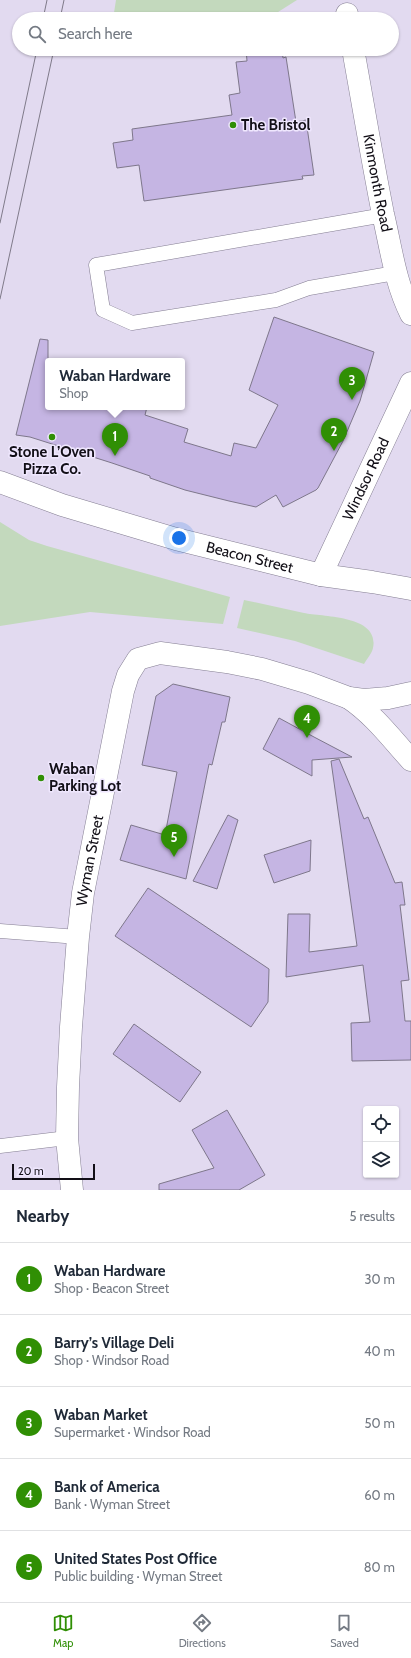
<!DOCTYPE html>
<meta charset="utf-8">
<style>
body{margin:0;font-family:Cabin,sans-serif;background:#f6f6f7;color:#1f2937}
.controls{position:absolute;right:12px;bottom:12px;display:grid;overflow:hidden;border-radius:4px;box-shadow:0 1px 3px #0004}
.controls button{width:36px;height:36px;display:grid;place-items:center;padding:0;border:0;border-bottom:1px solid #e0e1e3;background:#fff;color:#1f2937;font:20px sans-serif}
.scale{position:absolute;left:12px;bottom:10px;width:83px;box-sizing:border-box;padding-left:4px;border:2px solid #120f17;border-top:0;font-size:11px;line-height:14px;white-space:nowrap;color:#120f17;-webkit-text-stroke:3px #efe7fe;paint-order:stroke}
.you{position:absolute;left:179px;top:538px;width:14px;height:14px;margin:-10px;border:3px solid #fff;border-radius:50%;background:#1a73e8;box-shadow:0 0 0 6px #1a73e833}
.badge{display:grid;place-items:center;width:26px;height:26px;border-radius:50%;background:#308f04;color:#fff;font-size:13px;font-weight:700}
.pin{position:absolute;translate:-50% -33px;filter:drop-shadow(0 1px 2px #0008)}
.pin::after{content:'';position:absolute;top:21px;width:14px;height:12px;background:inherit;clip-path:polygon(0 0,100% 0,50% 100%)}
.popup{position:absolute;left:45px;top:358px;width:140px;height:52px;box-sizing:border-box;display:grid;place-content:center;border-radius:4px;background:#fff;filter:drop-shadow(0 1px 3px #0005);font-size:13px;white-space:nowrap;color:#747a83}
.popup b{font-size:15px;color:#1f2937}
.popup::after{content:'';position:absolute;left:50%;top:100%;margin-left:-8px;border:8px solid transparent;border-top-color:#fff}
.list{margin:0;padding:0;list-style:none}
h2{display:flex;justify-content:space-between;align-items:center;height:52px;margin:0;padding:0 16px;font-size:17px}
h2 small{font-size:13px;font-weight:400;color:#747a83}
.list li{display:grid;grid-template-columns:26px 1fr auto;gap:12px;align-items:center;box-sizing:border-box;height:72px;padding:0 16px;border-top:1px solid #e0e1e3}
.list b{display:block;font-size:15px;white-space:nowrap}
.list p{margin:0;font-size:13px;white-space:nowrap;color:#747a83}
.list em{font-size:13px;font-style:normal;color:#747a83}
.icon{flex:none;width:22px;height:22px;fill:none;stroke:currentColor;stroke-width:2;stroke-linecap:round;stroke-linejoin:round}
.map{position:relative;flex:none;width:411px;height:1190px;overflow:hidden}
.search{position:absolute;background:#fff;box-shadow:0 1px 3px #0004;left:12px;right:12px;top:12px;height:44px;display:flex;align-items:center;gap:10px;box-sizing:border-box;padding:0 14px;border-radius:22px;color:#747a83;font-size:15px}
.sheet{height:412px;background:#fff}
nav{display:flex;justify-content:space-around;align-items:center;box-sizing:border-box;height:56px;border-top:1px solid #e0e1e3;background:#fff;font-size:11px;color:#747a83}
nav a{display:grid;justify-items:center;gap:2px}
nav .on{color:#308f04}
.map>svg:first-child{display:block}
.green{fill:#c3d9bd}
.building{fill:#c5b5e3;stroke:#7e778b}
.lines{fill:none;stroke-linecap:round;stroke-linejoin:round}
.lane-casing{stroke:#847e92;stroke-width:15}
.street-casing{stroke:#847e92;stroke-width:23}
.secondary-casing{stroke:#847e92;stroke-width:23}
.lane{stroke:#fff;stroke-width:14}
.street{stroke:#fff;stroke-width:22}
.secondary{stroke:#fff;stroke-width:22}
.tram{stroke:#7f7a89;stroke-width:1}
.poi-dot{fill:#308f04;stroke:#efe7fe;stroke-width:1.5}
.labels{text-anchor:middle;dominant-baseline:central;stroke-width:3;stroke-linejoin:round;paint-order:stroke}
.poi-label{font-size:15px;font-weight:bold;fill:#120f17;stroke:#efe7fe;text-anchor:start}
.street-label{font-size:15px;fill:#120f17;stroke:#efe7fe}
</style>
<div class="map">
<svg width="411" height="1190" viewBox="0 0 411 1190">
<rect width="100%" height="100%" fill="#e2daf0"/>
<!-- green -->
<g class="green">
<path d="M116 0H297L267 19H113Z"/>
<path d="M0 522 29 540 47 546 230 597 223 624 90 612 0 626Z"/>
<path d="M244 600C264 604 284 609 304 613 323 617 380 615 373 648 372 653 367 659 364 664L295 641 237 628Z"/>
</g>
<!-- building -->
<g class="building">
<path d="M246 49H282L283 58 286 57 296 122 306 120 314 175 302 176 303 179 144 201 139 165 117 168 113 143 133 140 132 129 232 115 229 95 240 93 236 62 247 61Z"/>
<path d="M274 317 374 352 360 401 343 441 318 488 316 490 283 507 276 495 256 507 229 501 185 490 150 478V476L112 463 30 437 16 435 40 339 48 340V407H147L145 415 188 429 184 442 231 456 234 443 256 448 278 405 249 390Z"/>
<path d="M173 684 230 697 225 722H222L212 765 209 764 186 879 120 860 131 825 165 835 177 772 142 765 156 696Z"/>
<path d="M279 718 314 737 352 757 312 760V776L263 749Z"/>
<path d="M339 759 364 819 368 817 395 883 402 882 405 905H400L409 980 401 981 405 1021H411V1060L352 1061 351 1023 370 1022 363 965 286 977 288 914H310L309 952 357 946 331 761Z"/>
<path d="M228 815 238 820 217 889 193 881Z"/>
<path d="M311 840 310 871 274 883 264 855Z"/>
<path d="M148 888 269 969 268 1002 251 1027 115 936Z"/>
<path d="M134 1024 201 1072 180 1102 113 1054Z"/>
<path d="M227 1110 265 1175 239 1190H159V1184L214 1168 192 1130Z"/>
</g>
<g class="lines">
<!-- lane casing -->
<g class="lane-casing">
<g id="lane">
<path d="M384 215 96 265 103 310 132 323 276 300 309 288 395 273"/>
<path d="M0 931 78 937"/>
<path d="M0 1146 67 1138"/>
</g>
</g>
<!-- street casing -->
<g class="street-casing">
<g id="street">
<path d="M347 14 348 19"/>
<path id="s1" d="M353 49C363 104 372 159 383 214 391 248 395 282 411 314"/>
<path id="s2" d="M321 575 411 383"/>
<path d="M349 698C374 715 391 738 411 760"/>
<path id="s3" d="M72 1190 67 1138 68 1087 71 1027 78 937 83 893 123 691 128 675 138 659 160 653 227 662 262 669 309 683 349 698 364 700 388 698 411 693"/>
</g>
</g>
<!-- secondary casing -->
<g class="secondary-casing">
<g id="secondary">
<path id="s4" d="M0 482 62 505 176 539 321 575 372 582 411 589"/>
</g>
</g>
<!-- lane -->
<use href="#lane" class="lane"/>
<!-- street -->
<use href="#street" class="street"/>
<!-- secondary -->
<use href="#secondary" class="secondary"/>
<!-- tram -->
<g class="tram">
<path d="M43 19 47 0"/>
<path d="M60 19 64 0"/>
<path d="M0 223 37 49"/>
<path d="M0 299 54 49"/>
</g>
</g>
<!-- markers -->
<g class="poi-dot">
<circle cx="233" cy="125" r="4"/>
<circle cx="52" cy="437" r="4"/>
<circle cx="41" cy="778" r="4"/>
</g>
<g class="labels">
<!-- poi labels -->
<g class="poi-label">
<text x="241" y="125">The Bristol</text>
<text x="52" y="452" text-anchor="middle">Stone L’Oven<tspan x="52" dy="17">Pizza Co.</tspan></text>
<text x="49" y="769">Waban<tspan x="49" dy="17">Parking Lot</tspan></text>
</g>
<!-- street labels -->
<g class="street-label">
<text stroke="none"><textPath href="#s1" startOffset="136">Kinmonth Road</textPath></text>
<text stroke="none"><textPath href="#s2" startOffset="106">Windsor Road</textPath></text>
<text stroke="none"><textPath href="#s4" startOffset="261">Beacon Street</textPath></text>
<text stroke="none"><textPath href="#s3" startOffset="331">Wyman Street</textPath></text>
</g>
</g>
</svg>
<div class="controls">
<button><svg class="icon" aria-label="locate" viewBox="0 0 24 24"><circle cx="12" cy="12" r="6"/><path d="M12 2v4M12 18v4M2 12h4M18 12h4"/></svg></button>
<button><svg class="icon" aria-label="layers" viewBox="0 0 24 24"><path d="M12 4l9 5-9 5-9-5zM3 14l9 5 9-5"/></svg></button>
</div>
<div class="scale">20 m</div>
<div class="you"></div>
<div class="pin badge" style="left:115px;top:456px">1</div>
<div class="popup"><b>Waban Hardware</b>Shop</div>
<div class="pin badge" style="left:334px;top:451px">2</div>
<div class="pin badge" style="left:352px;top:400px">3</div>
<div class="pin badge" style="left:307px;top:738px">4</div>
<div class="pin badge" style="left:174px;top:857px">5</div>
<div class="search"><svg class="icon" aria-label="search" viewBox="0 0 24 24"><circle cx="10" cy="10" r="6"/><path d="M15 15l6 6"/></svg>Search here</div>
</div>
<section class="sheet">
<h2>Nearby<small>5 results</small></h2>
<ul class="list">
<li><span class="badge">1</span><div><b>Waban Hardware</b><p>Shop · Beacon Street</p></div><em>30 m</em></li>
<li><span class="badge">2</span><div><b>Barry’s Village Deli</b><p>Shop · Windsor Road</p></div><em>40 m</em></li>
<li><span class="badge">3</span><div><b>Waban Market</b><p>Supermarket · Windsor Road</p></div><em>50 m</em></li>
<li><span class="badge">4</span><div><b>Bank of America</b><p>Bank · Wyman Street</p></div><em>60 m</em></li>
<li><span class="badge">5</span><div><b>United States Post Office</b><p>Public building · Wyman Street</p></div><em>80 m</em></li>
</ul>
</section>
<nav>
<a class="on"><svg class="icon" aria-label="map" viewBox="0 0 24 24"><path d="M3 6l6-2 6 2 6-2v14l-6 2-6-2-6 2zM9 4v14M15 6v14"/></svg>Map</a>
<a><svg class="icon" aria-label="directions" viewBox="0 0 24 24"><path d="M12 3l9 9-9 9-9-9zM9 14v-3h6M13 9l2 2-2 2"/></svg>Directions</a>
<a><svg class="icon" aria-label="saved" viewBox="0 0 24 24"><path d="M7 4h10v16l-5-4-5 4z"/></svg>Saved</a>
</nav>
